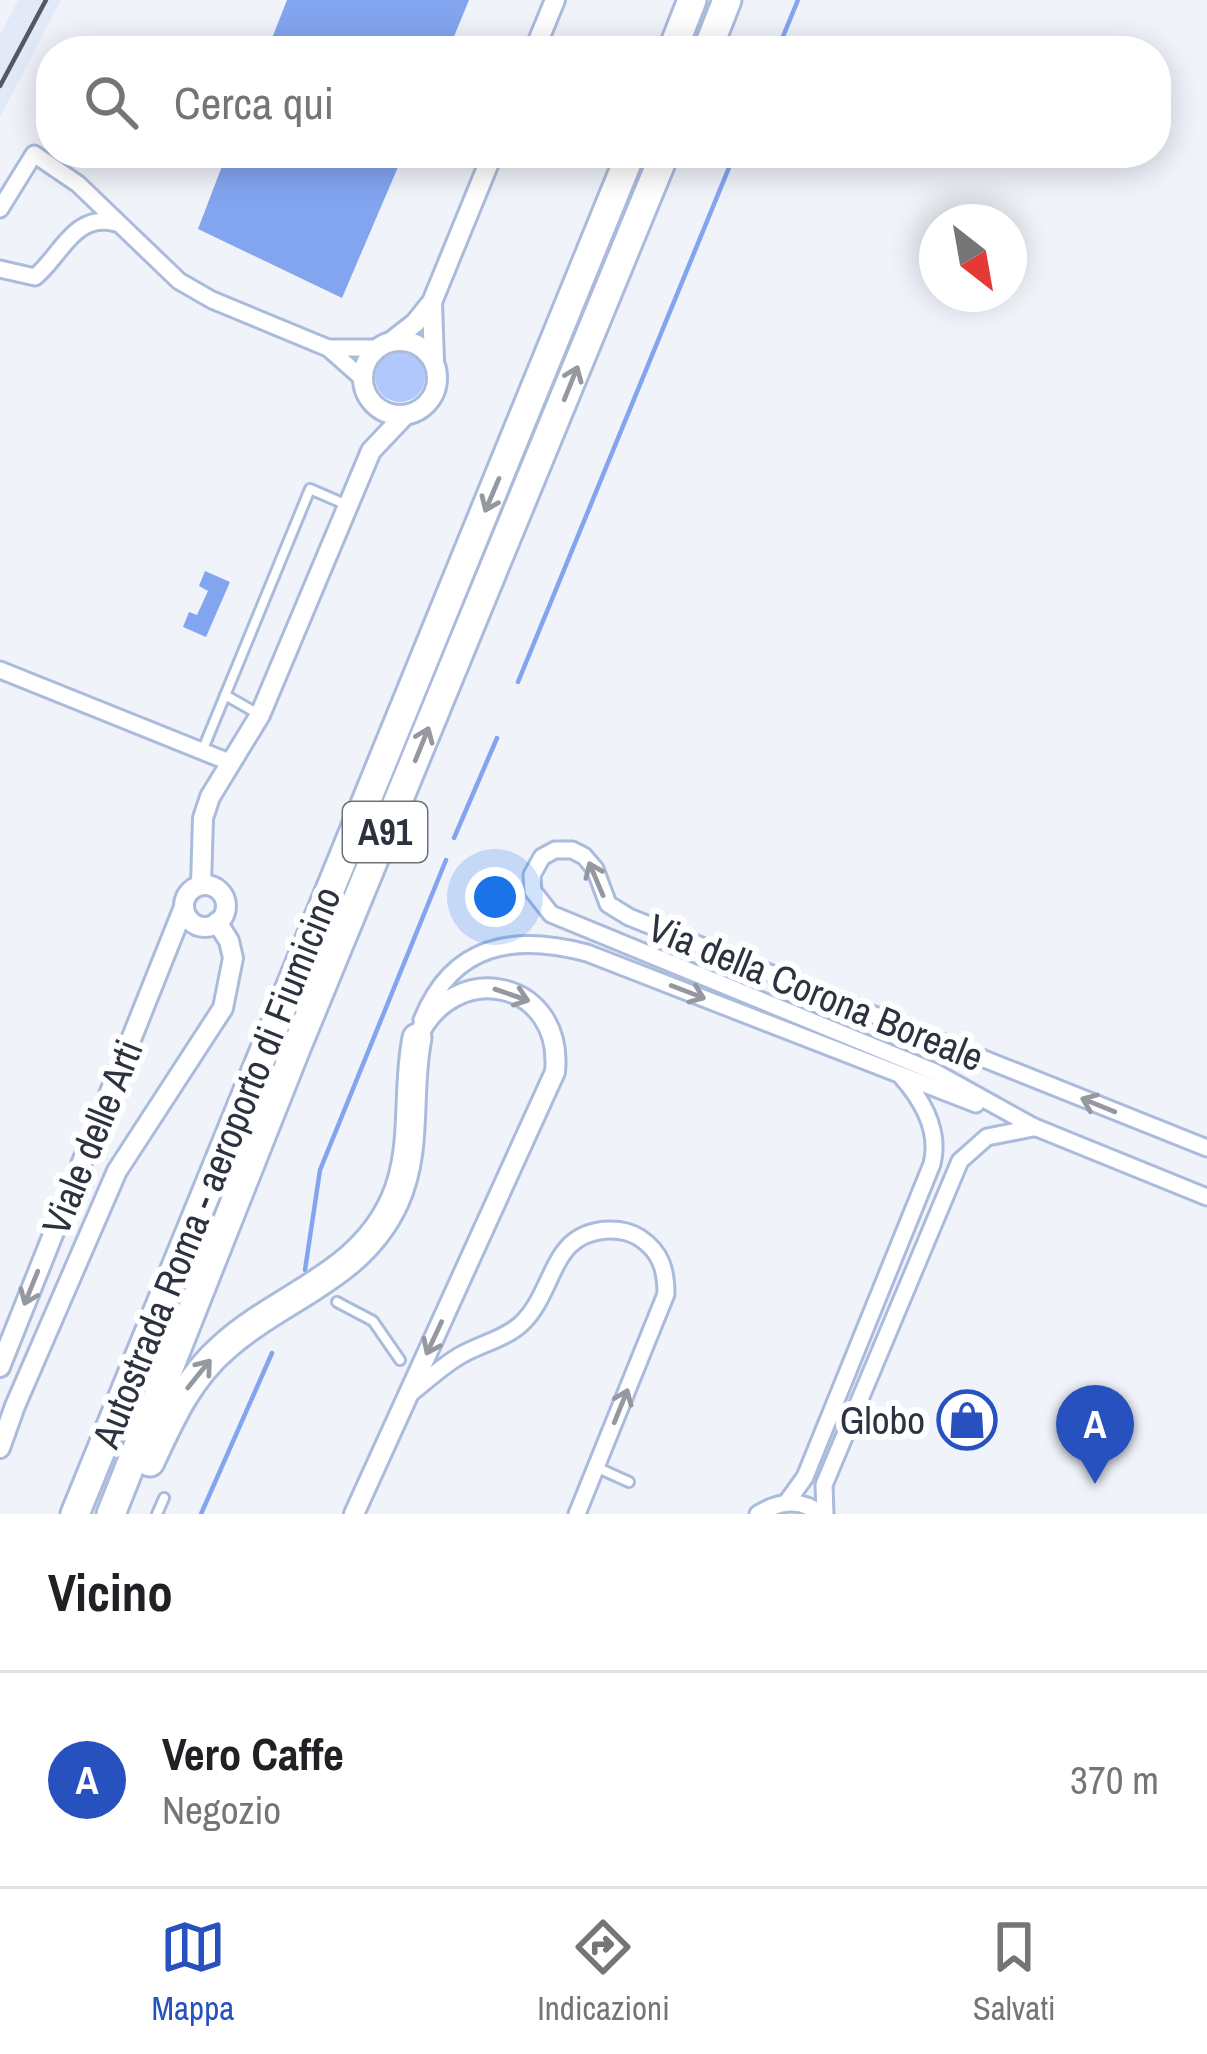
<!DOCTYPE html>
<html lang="it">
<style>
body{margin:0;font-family:"Archivo Narrow",sans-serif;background:#f6f6f6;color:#202124}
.compass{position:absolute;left:919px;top:204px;width:108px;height:108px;border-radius:50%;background:#fff;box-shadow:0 6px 30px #0003;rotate:149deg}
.you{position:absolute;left:495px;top:897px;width:42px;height:42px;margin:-30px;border:9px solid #fff;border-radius:50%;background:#1a73e8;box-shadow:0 0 0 18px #1a73e833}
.badge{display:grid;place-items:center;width:78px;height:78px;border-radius:50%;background:#2851c0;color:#fff;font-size:39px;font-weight:700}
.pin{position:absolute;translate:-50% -99px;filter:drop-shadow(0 3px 6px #0008)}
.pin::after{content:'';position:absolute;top:63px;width:42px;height:36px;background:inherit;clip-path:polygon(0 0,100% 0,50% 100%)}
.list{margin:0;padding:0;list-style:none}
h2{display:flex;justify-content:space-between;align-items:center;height:156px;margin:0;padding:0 48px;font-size:51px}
h2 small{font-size:39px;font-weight:400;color:#757577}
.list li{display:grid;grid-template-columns:78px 1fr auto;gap:36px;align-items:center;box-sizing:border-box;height:216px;padding:0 48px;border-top:3px solid #e0e0e0}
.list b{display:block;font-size:45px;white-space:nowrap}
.list p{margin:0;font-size:39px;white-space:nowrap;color:#757577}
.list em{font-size:39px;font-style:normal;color:#757577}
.icon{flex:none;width:66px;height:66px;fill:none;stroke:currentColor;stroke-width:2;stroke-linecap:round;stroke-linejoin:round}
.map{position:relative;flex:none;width:1207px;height:1514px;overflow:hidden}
.search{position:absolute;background:#fff;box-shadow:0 6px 30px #0003;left:36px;right:36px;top:36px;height:132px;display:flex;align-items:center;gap:30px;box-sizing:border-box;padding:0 42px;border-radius:48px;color:#757577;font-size:45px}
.sheet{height:372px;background:#fff}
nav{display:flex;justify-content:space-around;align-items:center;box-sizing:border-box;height:168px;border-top:3px solid #e0e0e0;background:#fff;font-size:33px;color:#757577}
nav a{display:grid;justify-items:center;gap:6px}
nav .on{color:#2851c0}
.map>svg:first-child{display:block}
.built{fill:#e2eafa}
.green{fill:#b0c8fb}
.water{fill:#83a5f0}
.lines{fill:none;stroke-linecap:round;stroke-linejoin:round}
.stream{stroke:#83a5f0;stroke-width:4.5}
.service-casing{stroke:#abbbdc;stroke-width:14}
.minor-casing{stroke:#abbbdc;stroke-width:21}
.tertiary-casing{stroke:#abbbdc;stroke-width:24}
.motorway-casing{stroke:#abbbdc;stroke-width:33}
.service{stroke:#fff;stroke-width:8}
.minor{stroke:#fff;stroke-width:15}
.tertiary{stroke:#fff;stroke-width:18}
.motorway{stroke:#fff;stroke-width:27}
.rail{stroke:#525864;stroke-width:4.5}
.oneway{stroke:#96989f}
.labels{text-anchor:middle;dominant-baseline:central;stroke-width:12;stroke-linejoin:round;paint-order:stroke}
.shield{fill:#fff;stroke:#6b7079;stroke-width:3}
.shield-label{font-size:36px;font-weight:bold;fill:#2c323f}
.street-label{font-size:39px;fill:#2c323f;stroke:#fff}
.poi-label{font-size:39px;fill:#2c323f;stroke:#fff;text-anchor:end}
</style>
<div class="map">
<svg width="1207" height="1514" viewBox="0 0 1207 1514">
<rect width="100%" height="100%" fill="#f0f3fa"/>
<!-- built -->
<path class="built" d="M18 0H61L0 117V35Z"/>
<!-- green -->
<circle class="green" cx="400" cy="377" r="25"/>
<!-- water -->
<g class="water">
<path d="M287 0H469L448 51H267Z"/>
<path d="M227 153H404L342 298 198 229Z"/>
<path d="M205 571 230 582 206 637 183 627 189 612 197 615 208 591 199 586Z"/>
</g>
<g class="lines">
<!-- stream -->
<g class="stream">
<path d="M777 51 798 0"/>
<path d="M518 682 735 153"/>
<path d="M454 838 497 738"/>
<path d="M305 1270 320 1170 446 860"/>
<path d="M201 1514 272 1353"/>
</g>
<!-- service casing -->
<g class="service-casing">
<g id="service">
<path d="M225 695 260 715"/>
<path d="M203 749 310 489 347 505"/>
<path d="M337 1302 373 1321 400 1360"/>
<path d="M598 1468 629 1482"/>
<path d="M157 1514 164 1498"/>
</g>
</g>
<!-- minor casing -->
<g class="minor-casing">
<g id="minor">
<path d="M0 209 34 154 78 184 179 281 212 300 328 348 362 378"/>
<path d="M0 269 35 277C61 256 74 212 116 223"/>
<path d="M328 348H378"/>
<path d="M0 670 229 762"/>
<path d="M422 1020C453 943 514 934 587 953L976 1104"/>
<path d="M1032 1126 1207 1197"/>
<path d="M1036 1128 935 1072 551 914 533 891 532 875 542 857 555 850H572L584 856 595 869 608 904 629 917 1207 1148"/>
<path d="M411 1393C428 1380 444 1364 463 1354 481 1344 506 1338 521 1324 545 1302 550 1265 570 1245 588 1228 620 1225 640 1238 661 1252 666 1270 666 1294L577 1514"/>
<path d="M787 1502 805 1477 932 1164C940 1132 923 1101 902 1077"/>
<path d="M758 1514C779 1501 800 1498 821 1514"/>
<path d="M825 1514 824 1485 960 1161 987 1137 1033 1128"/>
</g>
</g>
<!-- tertiary casing -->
<g class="tertiary-casing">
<g id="tertiary">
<path d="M534 51 555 0"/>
<path d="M432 302 434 361"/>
<circle cx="400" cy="378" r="37"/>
<path d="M392 341 415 323 432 302 493 153"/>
<path d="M201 885 203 818 210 797 260 715 371 451 405 415"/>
<circle cx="205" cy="906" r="21"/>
<path d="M0 1367 184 907"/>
<path d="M0 1448 15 1406 117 1171 223 1008 233 958 229 941 217 922"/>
<path d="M354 1514 555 1072C564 980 454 957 417 1038"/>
</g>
</g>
<!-- motorway casing -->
<g class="motorway-casing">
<g id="motorway">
<path d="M672 51 692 0"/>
<path d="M707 51 727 0"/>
<path d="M150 1462C170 1419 188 1378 224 1347 282 1295 361 1277 395 1200 418 1148 406 1092 417 1038"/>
<path d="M75 1514 631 153"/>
<path d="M111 1514 295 1051 665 153"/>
</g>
</g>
<!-- service -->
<use href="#service" class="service"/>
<!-- minor -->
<use href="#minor" class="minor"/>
<!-- tertiary -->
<use href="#tertiary" class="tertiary"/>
<!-- motorway -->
<use href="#motorway" class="motorway"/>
<!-- rail -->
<path class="rail" d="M0 86 46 0"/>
</g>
<!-- one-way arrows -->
<defs><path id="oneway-shaft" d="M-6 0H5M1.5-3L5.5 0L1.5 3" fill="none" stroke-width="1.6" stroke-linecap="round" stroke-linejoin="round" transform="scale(3)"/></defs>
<g class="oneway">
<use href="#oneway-shaft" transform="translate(571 383) rotate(-68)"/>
<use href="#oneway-shaft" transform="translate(492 495) rotate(113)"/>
<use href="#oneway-shaft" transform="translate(422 744) rotate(-68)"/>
<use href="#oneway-shaft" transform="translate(596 879) rotate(-113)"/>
<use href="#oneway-shaft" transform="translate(688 992) rotate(21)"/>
<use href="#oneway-shaft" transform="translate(512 995) rotate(19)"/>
<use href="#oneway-shaft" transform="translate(1098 1105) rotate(-158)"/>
<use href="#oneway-shaft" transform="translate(31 1288) rotate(112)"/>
<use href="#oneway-shaft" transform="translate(434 1338) rotate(115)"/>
<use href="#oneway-shaft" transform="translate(199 1374) rotate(-51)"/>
<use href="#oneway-shaft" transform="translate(621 1406) rotate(-68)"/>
</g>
<!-- icons -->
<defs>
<g id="shop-ring" transform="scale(3)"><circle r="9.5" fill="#fff" stroke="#2851c0" stroke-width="1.5"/><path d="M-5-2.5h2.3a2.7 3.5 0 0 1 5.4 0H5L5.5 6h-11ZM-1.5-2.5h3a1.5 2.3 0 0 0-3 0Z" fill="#2851c0"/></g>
</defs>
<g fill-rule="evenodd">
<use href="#shop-ring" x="967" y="1420"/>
</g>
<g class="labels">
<!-- shield labels -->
<rect class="shield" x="343" y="802" width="84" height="60" rx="9"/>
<g class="shield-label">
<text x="385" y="832">A91</text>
</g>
<!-- street labels -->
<g class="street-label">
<text transform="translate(816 992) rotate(22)">Via della Corona Boreale</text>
<text transform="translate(92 1137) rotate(-68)">Viale delle Arti</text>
<text transform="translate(216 1167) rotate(-68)">Autostrada Roma - aeroporto di Fiumicino</text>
</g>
<!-- poi labels -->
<g class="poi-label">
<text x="925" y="1420">Globo</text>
</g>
</g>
</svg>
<svg class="compass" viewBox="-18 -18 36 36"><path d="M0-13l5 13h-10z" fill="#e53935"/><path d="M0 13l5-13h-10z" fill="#757577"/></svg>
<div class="you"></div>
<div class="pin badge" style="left:1095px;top:1484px">A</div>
<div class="search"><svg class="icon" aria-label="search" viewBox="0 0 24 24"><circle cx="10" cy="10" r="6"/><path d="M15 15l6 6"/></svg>Cerca qui</div>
</div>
<section class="sheet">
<h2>Vicino<small></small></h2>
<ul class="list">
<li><span class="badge">A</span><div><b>Vero Caffe</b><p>Negozio</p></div><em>370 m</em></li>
</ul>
</section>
<nav>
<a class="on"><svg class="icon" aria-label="map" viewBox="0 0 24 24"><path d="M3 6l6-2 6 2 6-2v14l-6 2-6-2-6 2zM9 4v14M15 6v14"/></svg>Mappa</a>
<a><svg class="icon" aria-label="directions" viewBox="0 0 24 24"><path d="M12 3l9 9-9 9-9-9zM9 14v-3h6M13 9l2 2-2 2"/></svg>Indicazioni</a>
<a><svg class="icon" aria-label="saved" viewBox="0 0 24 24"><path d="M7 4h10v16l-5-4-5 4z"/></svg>Salvati</a>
</nav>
